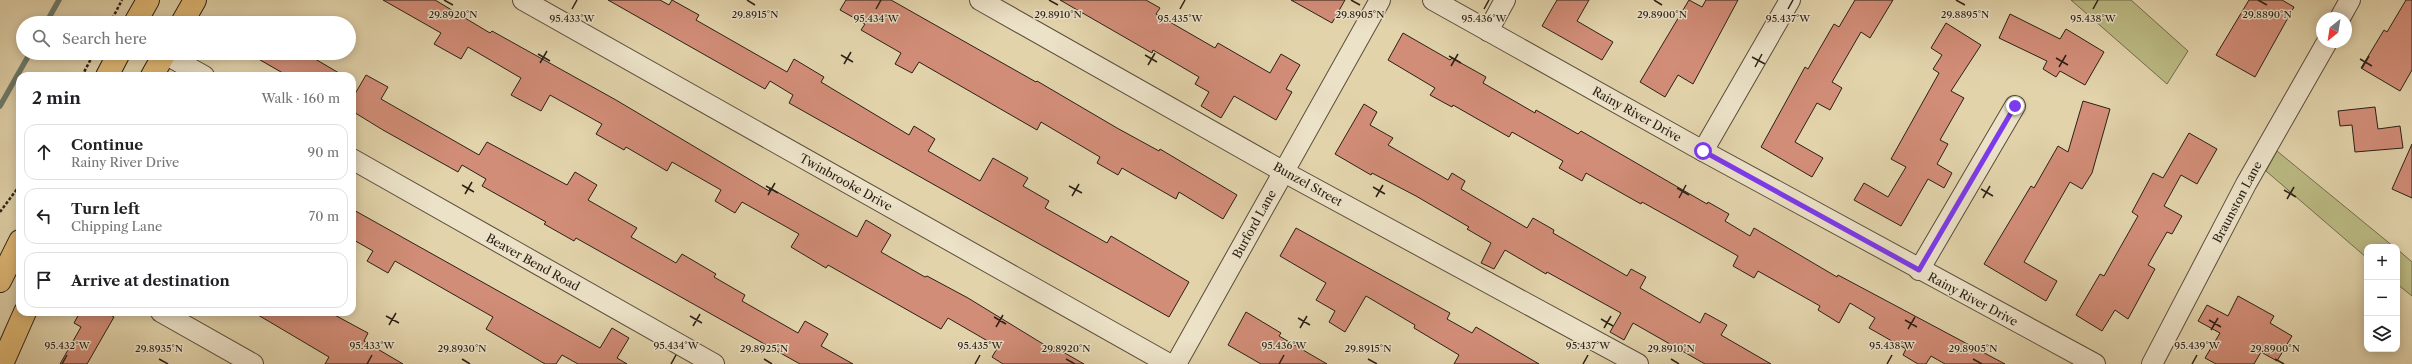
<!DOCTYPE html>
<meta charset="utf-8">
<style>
body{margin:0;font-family:"Libre Caslon Text",serif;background:#f6f6f6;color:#202124}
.controls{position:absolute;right:12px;bottom:12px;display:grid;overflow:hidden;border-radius:8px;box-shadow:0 2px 10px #0003}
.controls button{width:36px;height:36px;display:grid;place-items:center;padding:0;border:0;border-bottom:1px solid #e0e0e0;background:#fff;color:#202124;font:20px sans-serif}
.compass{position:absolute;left:2316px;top:12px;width:36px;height:36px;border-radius:50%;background:#fff;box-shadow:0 2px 10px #0003;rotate:210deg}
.stop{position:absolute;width:12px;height:12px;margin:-9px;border:3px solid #7c3aed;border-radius:50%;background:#fff}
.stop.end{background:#7c3aed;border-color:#fff;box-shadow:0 1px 4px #0008}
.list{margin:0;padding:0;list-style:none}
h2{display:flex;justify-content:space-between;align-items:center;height:52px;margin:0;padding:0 16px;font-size:17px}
h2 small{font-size:13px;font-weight:400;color:#757577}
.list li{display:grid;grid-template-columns:26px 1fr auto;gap:12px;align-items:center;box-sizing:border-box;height:56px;margin:0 8px 8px;padding:0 8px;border:1px solid #e0e0e0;border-radius:12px}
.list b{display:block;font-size:15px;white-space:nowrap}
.list p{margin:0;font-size:13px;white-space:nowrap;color:#757577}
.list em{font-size:13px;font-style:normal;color:#757577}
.icon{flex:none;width:22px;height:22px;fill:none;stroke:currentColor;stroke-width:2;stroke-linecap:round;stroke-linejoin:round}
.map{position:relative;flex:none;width:2412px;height:364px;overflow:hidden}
.search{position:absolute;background:#fff;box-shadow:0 2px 10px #0003;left:16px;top:16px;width:340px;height:44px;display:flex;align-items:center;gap:10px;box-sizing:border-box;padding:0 14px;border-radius:22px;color:#757577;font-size:15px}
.panel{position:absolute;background:#fff;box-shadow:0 2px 10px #0003;left:16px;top:72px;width:340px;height:244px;border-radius:12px}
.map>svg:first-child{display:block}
.green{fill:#bbba83;stroke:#736d4c}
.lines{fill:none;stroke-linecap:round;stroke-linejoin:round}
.stream{stroke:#6b7b6c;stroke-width:5.5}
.building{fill:#d28d78;stroke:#2b2016}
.minor-casing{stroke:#594d3b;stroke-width:22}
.major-casing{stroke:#2b2016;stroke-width:24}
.path{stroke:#2b2016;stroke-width:2.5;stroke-dasharray:3 2;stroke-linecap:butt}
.minor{stroke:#ece2c8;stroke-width:20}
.major{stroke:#e1ba76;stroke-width:22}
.route{stroke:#7c3aed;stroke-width:5}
.ticks{fill:none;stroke:#2b2016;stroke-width:1.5}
.labels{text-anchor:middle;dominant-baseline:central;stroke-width:3;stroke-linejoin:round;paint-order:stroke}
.street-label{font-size:12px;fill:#2b2016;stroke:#ece2c8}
.ticks-label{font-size:10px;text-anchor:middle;fill:#2b2016;stroke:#ece2c8;stroke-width:3;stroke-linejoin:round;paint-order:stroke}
</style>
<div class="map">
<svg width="2412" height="364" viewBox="0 0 2412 364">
<rect width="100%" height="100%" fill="#e2d3ab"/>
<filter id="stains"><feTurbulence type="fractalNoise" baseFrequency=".005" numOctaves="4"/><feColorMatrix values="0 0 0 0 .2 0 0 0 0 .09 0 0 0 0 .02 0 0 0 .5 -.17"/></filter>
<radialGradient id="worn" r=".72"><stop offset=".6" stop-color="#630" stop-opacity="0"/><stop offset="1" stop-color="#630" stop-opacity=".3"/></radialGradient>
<!-- green -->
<g class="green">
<path d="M2071 0H2131L2188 51 2167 84Z"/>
<path d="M2277 151 2394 247H2367V258L2266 171Z"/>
<path d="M2397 249 2412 262V296L2397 284Z"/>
</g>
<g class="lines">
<!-- stream -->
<g class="stream">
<path d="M46 23 59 0"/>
<path d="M0 106 30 53"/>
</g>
</g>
<!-- building -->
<g class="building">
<path d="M383 0H435L490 33 492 31 616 100 769 191 770 188 857 237 866 220 891 235 881 252 925 277 927 276 968 298 1048 347 1049 344 1084 364H1003L992 357 998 347 948 318 941 329 828 265 826 268 791 247 799 234 742 202 735 213 715 201 721 190 672 162 667 171 626 147 624 150 596 134 602 124 550 95 541 111 511 95 521 78 468 47 461 59 434 44 441 33Z"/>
<path d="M608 0H660L669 5 672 0 699 15 696 20 787 72 794 59 824 77 821 82 909 135 914 126 935 139 928 151 980 181 993 158 1028 178 1023 186 1049 201 1045 208 1107 243 1111 236 1189 282 1169 317 789 103 793 95 770 81 765 89Z"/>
<path d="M846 0H891L1036 82 1037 81 1117 128 1159 151 1160 149 1237 195 1223 219 1179 192 1176 199 1122 168 1118 175 1097 163 1100 157 1041 122 1037 130 919 62 912 73 895 64 901 53 861 30 865 24 840 10Z"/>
<path d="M1060 0H1146L1160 8 1156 14 1215 48 1218 43 1270 73 1281 54 1300 65 1286 89 1292 92 1276 120 1234 96 1221 118 1201 106 1209 92 1195 84 1199 77 1153 50 1152 53Z"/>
<path d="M1291 0H1345L1332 23Z"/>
<path d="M1557 0H1589L1577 21 1613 42 1602 60 1542 26Z"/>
<path d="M1689 0 1702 7 1706 0H1738L1693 84 1678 75 1665 97 1640 82Z"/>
<path d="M1855 0H1893L1870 38 1861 32 1832 82 1842 88 1830 110 1817 103 1795 142 1823 158 1812 177 1761 147 1805 67 1808 69 1834 24 1839 27Z"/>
<path d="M2249 0H2282L2294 7 2255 77 2216 55Z"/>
<path d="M2406 0H2412V70L2400 91 2361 68 2384 30 2387 32Z"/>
<path d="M2010 14 2060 39 2066 29 2104 52 2085 85 2060 71 2056 77 2043 69 2047 61 1999 38Z"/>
<path d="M1946 23 1981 45 1951 91 1964 98 1940 140 1948 144 1937 164 1952 173 1944 188 1928 179 1901 226 1854 200 1864 183 1888 197 1906 167 1891 159 1939 73 1933 69 1942 55 1931 48Z"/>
<path d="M1403 33 1450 60 1452 58 1486 77 1483 83 1535 113 1536 110 1578 134 1581 131 1707 204 1708 202 1729 214 1725 221 1750 236 1754 228 1837 277 1838 275 2005 364H1945L1931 356 1926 364H1918L1903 355 1906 349 1869 328 1875 318 1850 303 1839 323 1818 310 1820 306 1758 271 1754 278 1733 266 1738 256 1687 227 1642 202 1641 204 1586 173 1582 181 1559 168 1563 161 1512 132 1509 137 1453 105 1452 107 1430 95 1435 88 1388 60Z"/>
<path d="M248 53H305L344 76H288Z"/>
<path d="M366 75 388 87 381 99 479 155 487 142 567 185 575 172 597 185 588 200 637 228 631 237 676 263 682 254 716 274 714 277 745 295 742 301 798 333 805 321 828 334 821 346 853 364H800L576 238 574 241 544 224 546 222 482 186 486 179 462 165 458 172 383 130 352 111V99Z"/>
<path d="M2083 101 2110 109 2092 173 2082 189 2070 182 2024 262 2057 281 2046 301 1984 264 2031 186 2034 188 2058 146 2068 152Z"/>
<path d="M1364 104 1377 112 1370 125 1393 138 1388 145 1448 180 1452 173 1465 181 1461 189 1527 228 1533 218 1554 230 1553 233 1627 276 1631 269 1646 277 1640 288 1700 323 1705 313 1727 325 1721 335 1771 364H1705L1633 323 1624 340 1610 332 1621 313 1547 272 1546 274 1505 250 1494 269 1481 263 1491 243 1467 229 1469 227 1416 196 1372 173 1371 175 1335 154Z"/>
<path d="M2375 107 2378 129 2400 126 2403 148 2355 152 2352 125 2340 126 2338 111Z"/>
<path d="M2189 133 2217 149 2197 184 2181 175 2164 206 2182 216 2172 234 2167 232 2148 265 2155 269 2128 319 2115 310 2102 331 2076 315 2100 274 2104 276 2138 216 2132 212 2153 173 2163 178Z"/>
<path d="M2412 144V198L2392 189Z"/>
<path d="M352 209 600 348 612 328 629 338 617 358 627 364H578L562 355 556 364H545L486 329 493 317 395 261 388 273 367 261 373 251 352 239Z"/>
<path d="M1296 228 1450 313 1447 319 1472 333 1476 327 1539 364H1454L1459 355 1414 328 1415 325 1366 296 1345 332 1329 322 1335 311 1316 300 1326 283 1280 256Z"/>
<path d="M2238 296 2274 316 2270 323 2292 336 2277 361 2261 352 2254 364H2216L2205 358 2220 333 2198 321 2207 305 2228 316Z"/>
<path d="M80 312H105L114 317 87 364H60L81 327 74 323Z"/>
<path d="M253 312H329L368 333 364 341 403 364H325L329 357Z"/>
<path d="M1246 312 1281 333 1279 336 1327 364H1261L1228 345Z"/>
</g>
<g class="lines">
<!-- minor casing -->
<g class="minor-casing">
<g id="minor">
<path d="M523 0 1169 364"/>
<path d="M980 0 1284 172 1638 364"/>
<path d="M1433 0 1703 151 2095 364"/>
<path d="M2340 18 2350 0"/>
<path d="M1488 31 1505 0"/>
<path d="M165 54 204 76"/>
<path d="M1703 151 1790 0"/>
<path d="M352 159 714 364"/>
<path d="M1919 270 2015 106"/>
<path d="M161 312 253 364"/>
<path d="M1176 364 1380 0"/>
<path d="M2152 364 2246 184 2327 42"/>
</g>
</g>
<!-- major casing -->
<g class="major-casing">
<g id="major">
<path d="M135 23 148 0"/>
<path d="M182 23 195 0"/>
<path d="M107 76 119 53"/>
<path d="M152 76 165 53"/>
<path d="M0 281 20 241"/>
<path d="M2 364 25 312"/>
</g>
</g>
<!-- path -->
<g class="path">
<path d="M110 23 122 0"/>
<path d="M82 76 94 53"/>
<path d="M0 212 20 185"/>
</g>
<!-- minor -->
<use href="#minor" class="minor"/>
<!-- major -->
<use href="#major" class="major"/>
</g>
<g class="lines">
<!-- route -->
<path class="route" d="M1703 151 1919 270 2015 106"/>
</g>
<!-- ticks -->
<path class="ticks" d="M444 0 453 5M747 0 755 5M1049 0 1058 5M1351 0 1360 5M1654 0 1662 5M1956 0 1965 5M2258 0 2267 5M572 9 577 0M876 9 881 0M1180 9 1185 0M1484 9 1489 0M1788 9 1793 0M2093 9 2098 0M538 54 550 61M841 55 853 62M1145 55 1157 62M1449 56 1461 63M1752 57 1765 64M2056 58 2068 65M2360 59 2372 66M540 63 547 51M844 64 851 52M1148 65 1155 53M1451 66 1458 54M1755 67 1762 54M2059 67 2066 55M2362 68 2369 56M462 185 474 192M766 186 778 193M1069 186 1082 193M1373 187 1385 194M1677 188 1689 195M1981 189 1993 196M2284 190 2296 197M465 194 472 182M768 195 775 183M1072 196 1079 184M1376 197 1383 185M1679 198 1686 185M1983 198 1990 186M2287 199 2294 187M386 316 399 323M690 316 702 323M994 317 1006 324M1298 318 1310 325M1601 319 1613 326M1905 320 1917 327M2209 320 2221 327M389 325 396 313M693 326 700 314M996 327 1003 315M1300 328 1307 316M1604 328 1611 316M1908 329 1915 317M2211 330 2218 318M159 359 168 364M462 359 470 364M764 359 772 364M1066 359 1075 364M1368 359 1377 364M1671 359 1679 364M1973 359 1982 364M2275 359 2284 364M62 364 67 355M367 364 372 355M671 364 676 355M975 364 980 355M1279 364 1284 355M1583 364 1588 355M1887 364 1892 355M2192 364 2197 355"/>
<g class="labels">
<!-- street labels -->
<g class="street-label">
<text transform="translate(1637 114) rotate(29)">Rainy River Drive</text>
<text transform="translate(846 182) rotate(29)">Twinbrooke Drive</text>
<text transform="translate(1308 184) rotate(29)">Bunzel Street</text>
<text transform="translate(2237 202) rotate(-62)">Braunston Lane</text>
<text transform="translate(1254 224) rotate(-61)">Burford Lane</text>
<text transform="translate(533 262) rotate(29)">Beaver Bend Road</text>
<text transform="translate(1973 299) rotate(28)">Rainy River Drive</text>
</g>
</g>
<g class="ticks-label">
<text x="453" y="18">29.8920°N</text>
<text x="755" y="18">29.8915°N</text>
<text x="1058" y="18">29.8910°N</text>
<text x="1360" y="18">29.8905°N</text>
<text x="1662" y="18">29.8900°N</text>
<text x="1965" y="18">29.8895°N</text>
<text x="2267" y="18">29.8890°N</text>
<text x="572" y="22">95.433°W</text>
<text x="876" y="22">95.434°W</text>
<text x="1484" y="22">95.436°W</text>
<text x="1788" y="22">95.437°W</text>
<text x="2093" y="22">95.438°W</text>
<text x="1180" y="22">95.435°W</text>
<text x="67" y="349">95.432°W</text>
<text x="372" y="349">95.433°W</text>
<text x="676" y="349">95.434°W</text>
<text x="980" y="349">95.435°W</text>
<text x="1284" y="349">95.436°W</text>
<text x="1588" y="349">95.437°W</text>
<text x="1892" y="349">95.438°W</text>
<text x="2197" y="349">95.439°W</text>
<text x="159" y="352">29.8935°N</text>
<text x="462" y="352">29.8930°N</text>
<text x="764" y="352">29.8925°N</text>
<text x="1066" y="352">29.8920°N</text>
<text x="1368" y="352">29.8915°N</text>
<text x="1671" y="352">29.8910°N</text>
<text x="1973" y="352">29.8905°N</text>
<text x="2275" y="352">29.8900°N</text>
</g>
<rect width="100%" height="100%" filter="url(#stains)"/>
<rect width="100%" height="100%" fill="url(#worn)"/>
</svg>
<div class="controls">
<button>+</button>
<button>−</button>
<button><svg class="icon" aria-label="layers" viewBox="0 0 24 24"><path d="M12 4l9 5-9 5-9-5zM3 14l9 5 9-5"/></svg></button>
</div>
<svg class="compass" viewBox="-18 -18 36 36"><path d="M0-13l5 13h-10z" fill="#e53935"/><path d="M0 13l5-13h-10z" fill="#757577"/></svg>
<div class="stop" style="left:1703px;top:151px"></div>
<div class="stop end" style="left:2015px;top:106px"></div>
<div class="search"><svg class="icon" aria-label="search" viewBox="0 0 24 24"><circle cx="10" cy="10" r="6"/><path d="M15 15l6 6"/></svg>Search here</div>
<section class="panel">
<h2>2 min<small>Walk · 160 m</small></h2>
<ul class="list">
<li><svg class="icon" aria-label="ahead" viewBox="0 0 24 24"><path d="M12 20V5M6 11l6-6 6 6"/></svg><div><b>Continue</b><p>Rainy River Drive</p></div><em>90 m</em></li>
<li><svg class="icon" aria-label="left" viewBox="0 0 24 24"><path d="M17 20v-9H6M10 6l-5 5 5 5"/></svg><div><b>Turn left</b><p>Chipping Lane</p></div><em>70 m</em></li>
<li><svg class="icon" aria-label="arrive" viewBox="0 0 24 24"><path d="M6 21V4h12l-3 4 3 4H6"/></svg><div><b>Arrive at destination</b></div></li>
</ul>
</section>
</div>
